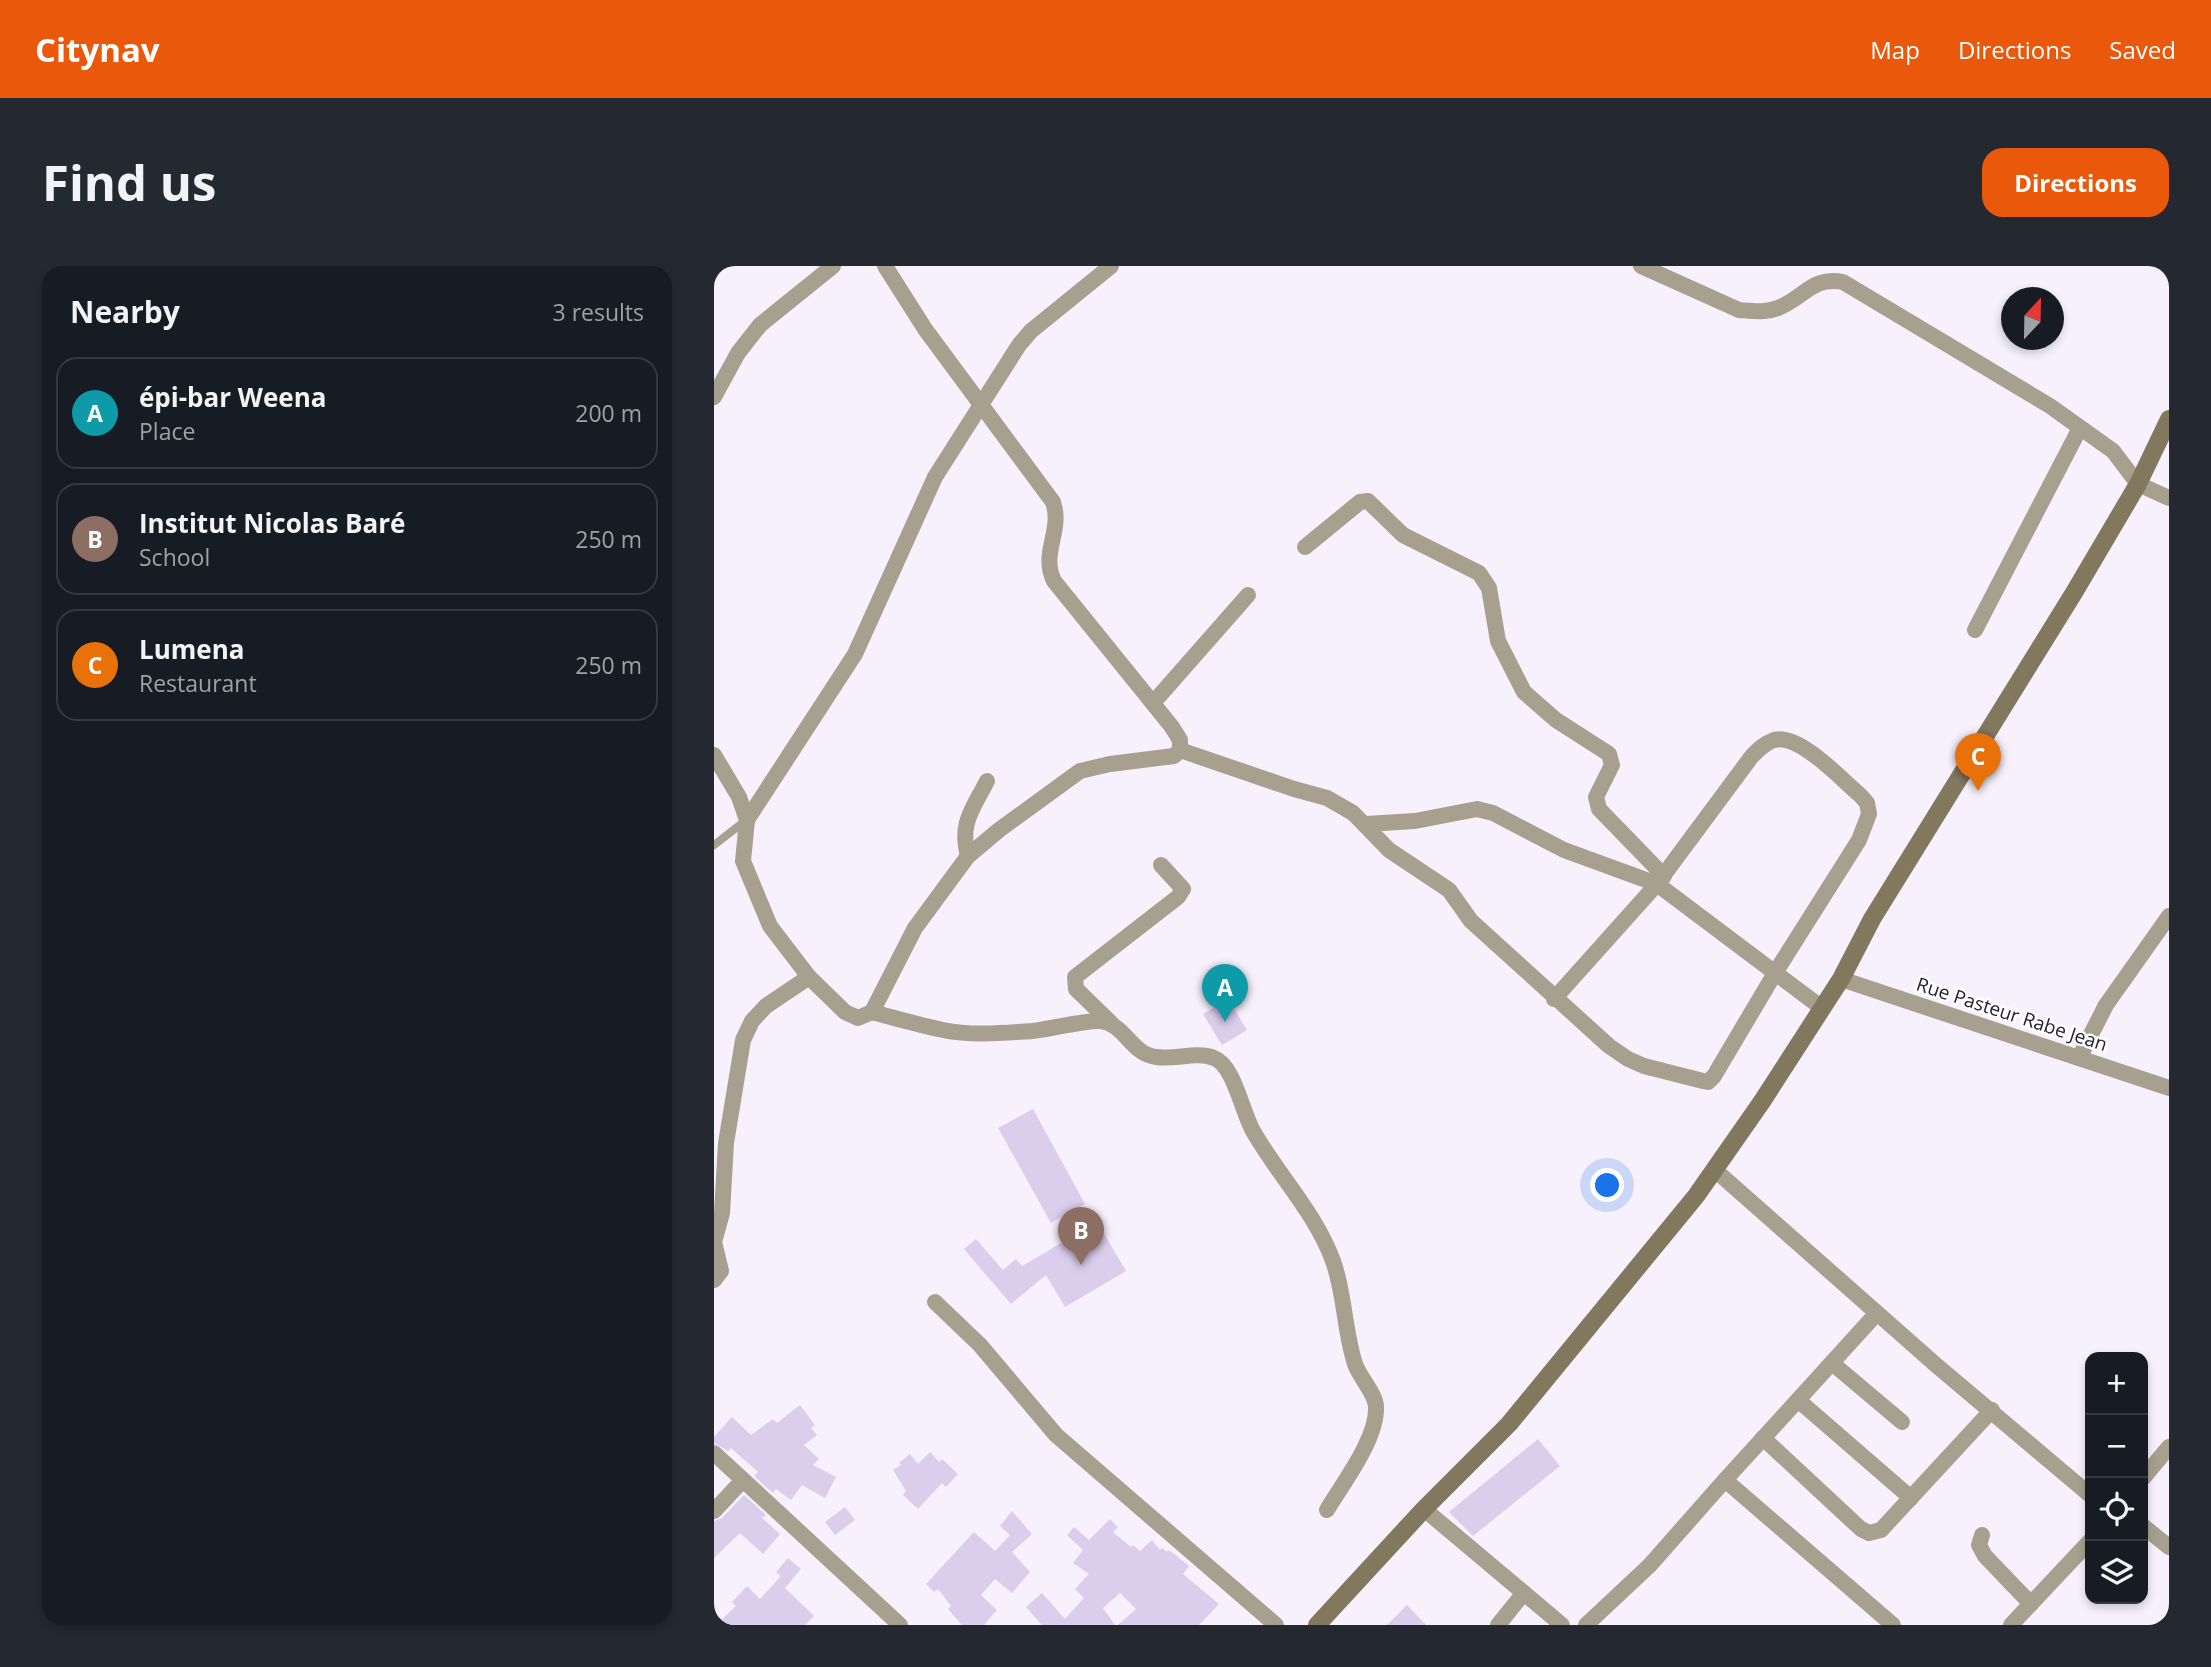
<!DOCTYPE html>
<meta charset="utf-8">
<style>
body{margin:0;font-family:"Open Sans",sans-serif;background:#242831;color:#f1f3f6}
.controls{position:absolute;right:21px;bottom:21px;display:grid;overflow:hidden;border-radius:14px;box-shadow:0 4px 10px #0003}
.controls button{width:63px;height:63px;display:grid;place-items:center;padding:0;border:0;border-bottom:2px solid #363941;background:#171b24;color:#f1f3f6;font:35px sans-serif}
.compass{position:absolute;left:1287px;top:21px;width:63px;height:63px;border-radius:50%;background:#171b24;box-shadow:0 4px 10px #0003;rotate:22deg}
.you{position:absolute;left:894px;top:920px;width:24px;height:24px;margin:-18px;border:5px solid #fff;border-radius:50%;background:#1a73e8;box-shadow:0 0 0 10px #1a73e833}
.badge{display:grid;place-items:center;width:46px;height:46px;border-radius:50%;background:#ea580c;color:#fff;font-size:23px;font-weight:700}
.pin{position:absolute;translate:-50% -58px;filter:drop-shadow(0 2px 4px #0008)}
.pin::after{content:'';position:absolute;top:37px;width:24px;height:21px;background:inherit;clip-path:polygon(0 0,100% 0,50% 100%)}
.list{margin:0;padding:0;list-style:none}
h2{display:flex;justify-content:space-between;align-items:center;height:91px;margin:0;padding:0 28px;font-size:30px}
h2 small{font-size:23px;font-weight:400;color:#9ea1a6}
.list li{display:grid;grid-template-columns:46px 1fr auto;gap:21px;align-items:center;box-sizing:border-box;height:112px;margin:0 14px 14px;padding:0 14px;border:2px solid #363941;border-radius:21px}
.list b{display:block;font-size:26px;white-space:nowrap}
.list p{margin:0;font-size:23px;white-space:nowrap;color:#9ea1a6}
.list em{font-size:23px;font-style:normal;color:#9ea1a6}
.icon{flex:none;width:38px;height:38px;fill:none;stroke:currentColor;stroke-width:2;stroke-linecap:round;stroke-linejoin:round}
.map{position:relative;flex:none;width:1455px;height:1359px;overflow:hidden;border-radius:21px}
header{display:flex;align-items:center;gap:42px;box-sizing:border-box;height:98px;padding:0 35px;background:#ea580c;color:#fff}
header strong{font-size:33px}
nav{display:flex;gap:38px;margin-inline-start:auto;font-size:24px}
.intro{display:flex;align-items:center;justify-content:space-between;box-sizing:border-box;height:168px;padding:0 42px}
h1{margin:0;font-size:49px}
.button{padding:18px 32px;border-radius:21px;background:#ea580c;color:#fff;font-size:24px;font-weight:700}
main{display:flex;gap:42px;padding:0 42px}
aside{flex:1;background:#171b24;border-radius:21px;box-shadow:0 4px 10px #0003}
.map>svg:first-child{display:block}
.building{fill:#dbcdec}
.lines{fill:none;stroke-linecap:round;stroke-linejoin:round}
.lane{stroke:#a7a08f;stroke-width:8}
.street{stroke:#a7a08f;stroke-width:16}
.secondary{stroke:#82785e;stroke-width:18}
.labels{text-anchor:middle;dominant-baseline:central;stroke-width:5;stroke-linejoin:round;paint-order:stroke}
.street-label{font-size:19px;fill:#27222d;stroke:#fff}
</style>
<header>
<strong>Citynav</strong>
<nav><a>Map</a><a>Directions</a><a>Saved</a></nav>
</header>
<div class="intro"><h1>Find us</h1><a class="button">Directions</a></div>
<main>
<aside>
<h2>Nearby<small>3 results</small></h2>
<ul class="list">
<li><span class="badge" style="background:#0f9aa8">A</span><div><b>épi-bar Weena</b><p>Place</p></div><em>200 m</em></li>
<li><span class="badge" style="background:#8d6e63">B</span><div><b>Institut Nicolas Baré</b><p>School</p></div><em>250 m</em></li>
<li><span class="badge" style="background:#e8710a">C</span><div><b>Lumena</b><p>Restaurant</p></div><em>250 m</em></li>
</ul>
</aside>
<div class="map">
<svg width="1455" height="1359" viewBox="0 0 1455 1359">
<rect width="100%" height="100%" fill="#f7f1fe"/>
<!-- building -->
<g class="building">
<path d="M514 733 533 764 508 779 489 748Z"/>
<path d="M319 843 371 938 337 957 284 862Z"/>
<path d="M383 956 412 1005 351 1041 332 1009 297 1038 250 983 262 973 289 1004 302 993 308 1000Z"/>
<path d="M86 1139 101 1159 97 1162 103 1169 90 1179 105 1193 99 1199 122 1211 111 1232 88 1219 77 1234 62 1223 59 1227 40 1210 44 1206 17 1182 14 1185 0 1177V1171L18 1151 37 1169 59 1153 63 1157Z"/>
<path d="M824 1173 846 1200 759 1270 735 1246Z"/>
<path d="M216 1186 225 1196 228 1193 244 1208 232 1221 228 1217 204 1243 189 1229 192 1225 179 1204 187 1199 185 1197 196 1188 204 1198Z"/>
<path d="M30 1229 52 1249 48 1252 66 1268 49 1288 26 1267 0 1292V1255L8 1252Z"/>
<path d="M131 1241 141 1254 121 1269 111 1256Z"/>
<path d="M298 1245 318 1268 298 1286 316 1306 298 1327 281 1313 267 1329 283 1344 270 1359H248L234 1343 237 1340 224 1323 220 1326 212 1318 260 1266 281 1285 296 1269 286 1260Z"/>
<path d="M396 1253 404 1261 399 1266 417 1281 419 1279 426 1285 438 1274 446 1284 448 1282 453 1286 455 1284 475 1300 469 1308 505 1338 485 1359H404L422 1343 406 1327 389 1342 401 1359H328L312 1341 328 1327 351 1353 370 1332 361 1323 375 1308 359 1297 369 1284 353 1269 360 1261 375 1274Z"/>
<path d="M74 1292 87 1303 71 1322 100 1350 91 1359H2L22 1340 18 1336 33 1320 46 1333 67 1310 62 1306Z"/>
<path d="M693 1339 712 1359H673Z"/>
</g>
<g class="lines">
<!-- lane -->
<path class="lane" d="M0 579 31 555"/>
<!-- street -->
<g class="street">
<path d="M927 0 1025 44C1038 45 1052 47 1064 42 1090 32 1098 10 1129 16L1336 140 1399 185 1424 218 1455 232"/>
<path d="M0 131 24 87 46 59 119 0"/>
<path d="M591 281 646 236 654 235 689 269 765 307 775 322 784 375 810 426 842 454 895 488 898 499 882 531 885 543 950 610"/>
<path d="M1261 364 1366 162"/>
<path d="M439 437 534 329"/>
<path d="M466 484 580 523 613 532 639 547 675 584 735 624 757 655 895 780 914 793 930 800 989 815 994 816 1000 810 1061 707 1145 574 1155 548 1153 537 1146 529C1127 513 1085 467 1060 474 1051 477 1044 484 1038 490L943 618 850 584 779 547 763 543 701 555 652 558"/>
<path d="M0 489 25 531 33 554 29 595 56 660 95 711 131 746 144 752 158 746 201 662 254 590 285 564 366 505 396 498 460 490 466 484V474L458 461 340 315C326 287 349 265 339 236L211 63 171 0"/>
<path d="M33 554 141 388 221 211 305 79 317 65 397 0"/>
<path d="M254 590C245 557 259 543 273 515"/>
<path d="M1127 713 1455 822"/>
<path d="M840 733 943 618 1108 742"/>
<path d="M158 746C181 752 205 759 229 764 258 770 290 767 319 765 337 763 371 754 387 755 411 758 417 788 442 791 461 794 482 785 500 792 520 799 528 846 539 865 564 909 601 946 619 995 631 1028 630 1064 641 1098 646 1112 661 1127 662 1140 664 1172 629 1217 613 1244"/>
<path d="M397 757 362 723 361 711 464 631 469 623 447 599"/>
<path d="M1365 792 1392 739 1455 650"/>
<path d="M1001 904 1222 1099 1376 1229"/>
<path d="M0 1014 7 1005 0 976 8 947 12 877 29 774 38 755 52 740 95 711"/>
<path d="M221 1036 266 1079 342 1169 562 1359"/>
<path d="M1118 1097 1188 1156"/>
<path d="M1084 1134 1197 1232"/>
<path d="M1049 1172 1147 1263 1155 1267 1167 1264 1278 1144"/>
<path d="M0 1187 186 1359"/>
<path d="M1429 1212 1455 1181"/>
<path d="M1011 1214 1179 1359"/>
<path d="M710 1243 848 1359"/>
<path d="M0 1245 29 1214"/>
<path d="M1429 1260 1455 1281"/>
<path d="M1268 1269 1265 1279 1271 1290 1317 1338"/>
<path d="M784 1359 809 1328"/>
<path d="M872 1359 936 1299 1011 1214 1163 1047"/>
<path d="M1297 1359 1376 1275"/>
</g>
<!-- secondary -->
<path class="secondary" d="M603 1359 710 1243 795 1158 982 930 1049 834 1127 713 1158 653 1361 325 1424 218 1455 153"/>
</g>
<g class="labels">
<!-- street labels -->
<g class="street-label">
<text transform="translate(1298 748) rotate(18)">Rue Pasteur Rabe Jean</text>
</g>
</g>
</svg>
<div class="controls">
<button>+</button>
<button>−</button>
<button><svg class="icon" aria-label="locate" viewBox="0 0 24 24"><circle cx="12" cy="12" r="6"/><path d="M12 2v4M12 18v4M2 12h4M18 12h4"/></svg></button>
<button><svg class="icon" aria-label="layers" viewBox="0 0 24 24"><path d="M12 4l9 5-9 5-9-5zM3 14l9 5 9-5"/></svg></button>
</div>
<svg class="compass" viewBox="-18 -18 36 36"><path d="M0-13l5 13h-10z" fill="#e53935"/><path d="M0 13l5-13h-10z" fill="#9ea1a6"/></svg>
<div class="you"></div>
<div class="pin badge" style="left:511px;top:756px;background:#0f9aa8">A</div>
<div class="pin badge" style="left:367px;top:999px;background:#8d6e63">B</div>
<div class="pin badge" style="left:1264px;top:525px;background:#e8710a">C</div>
</div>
</main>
